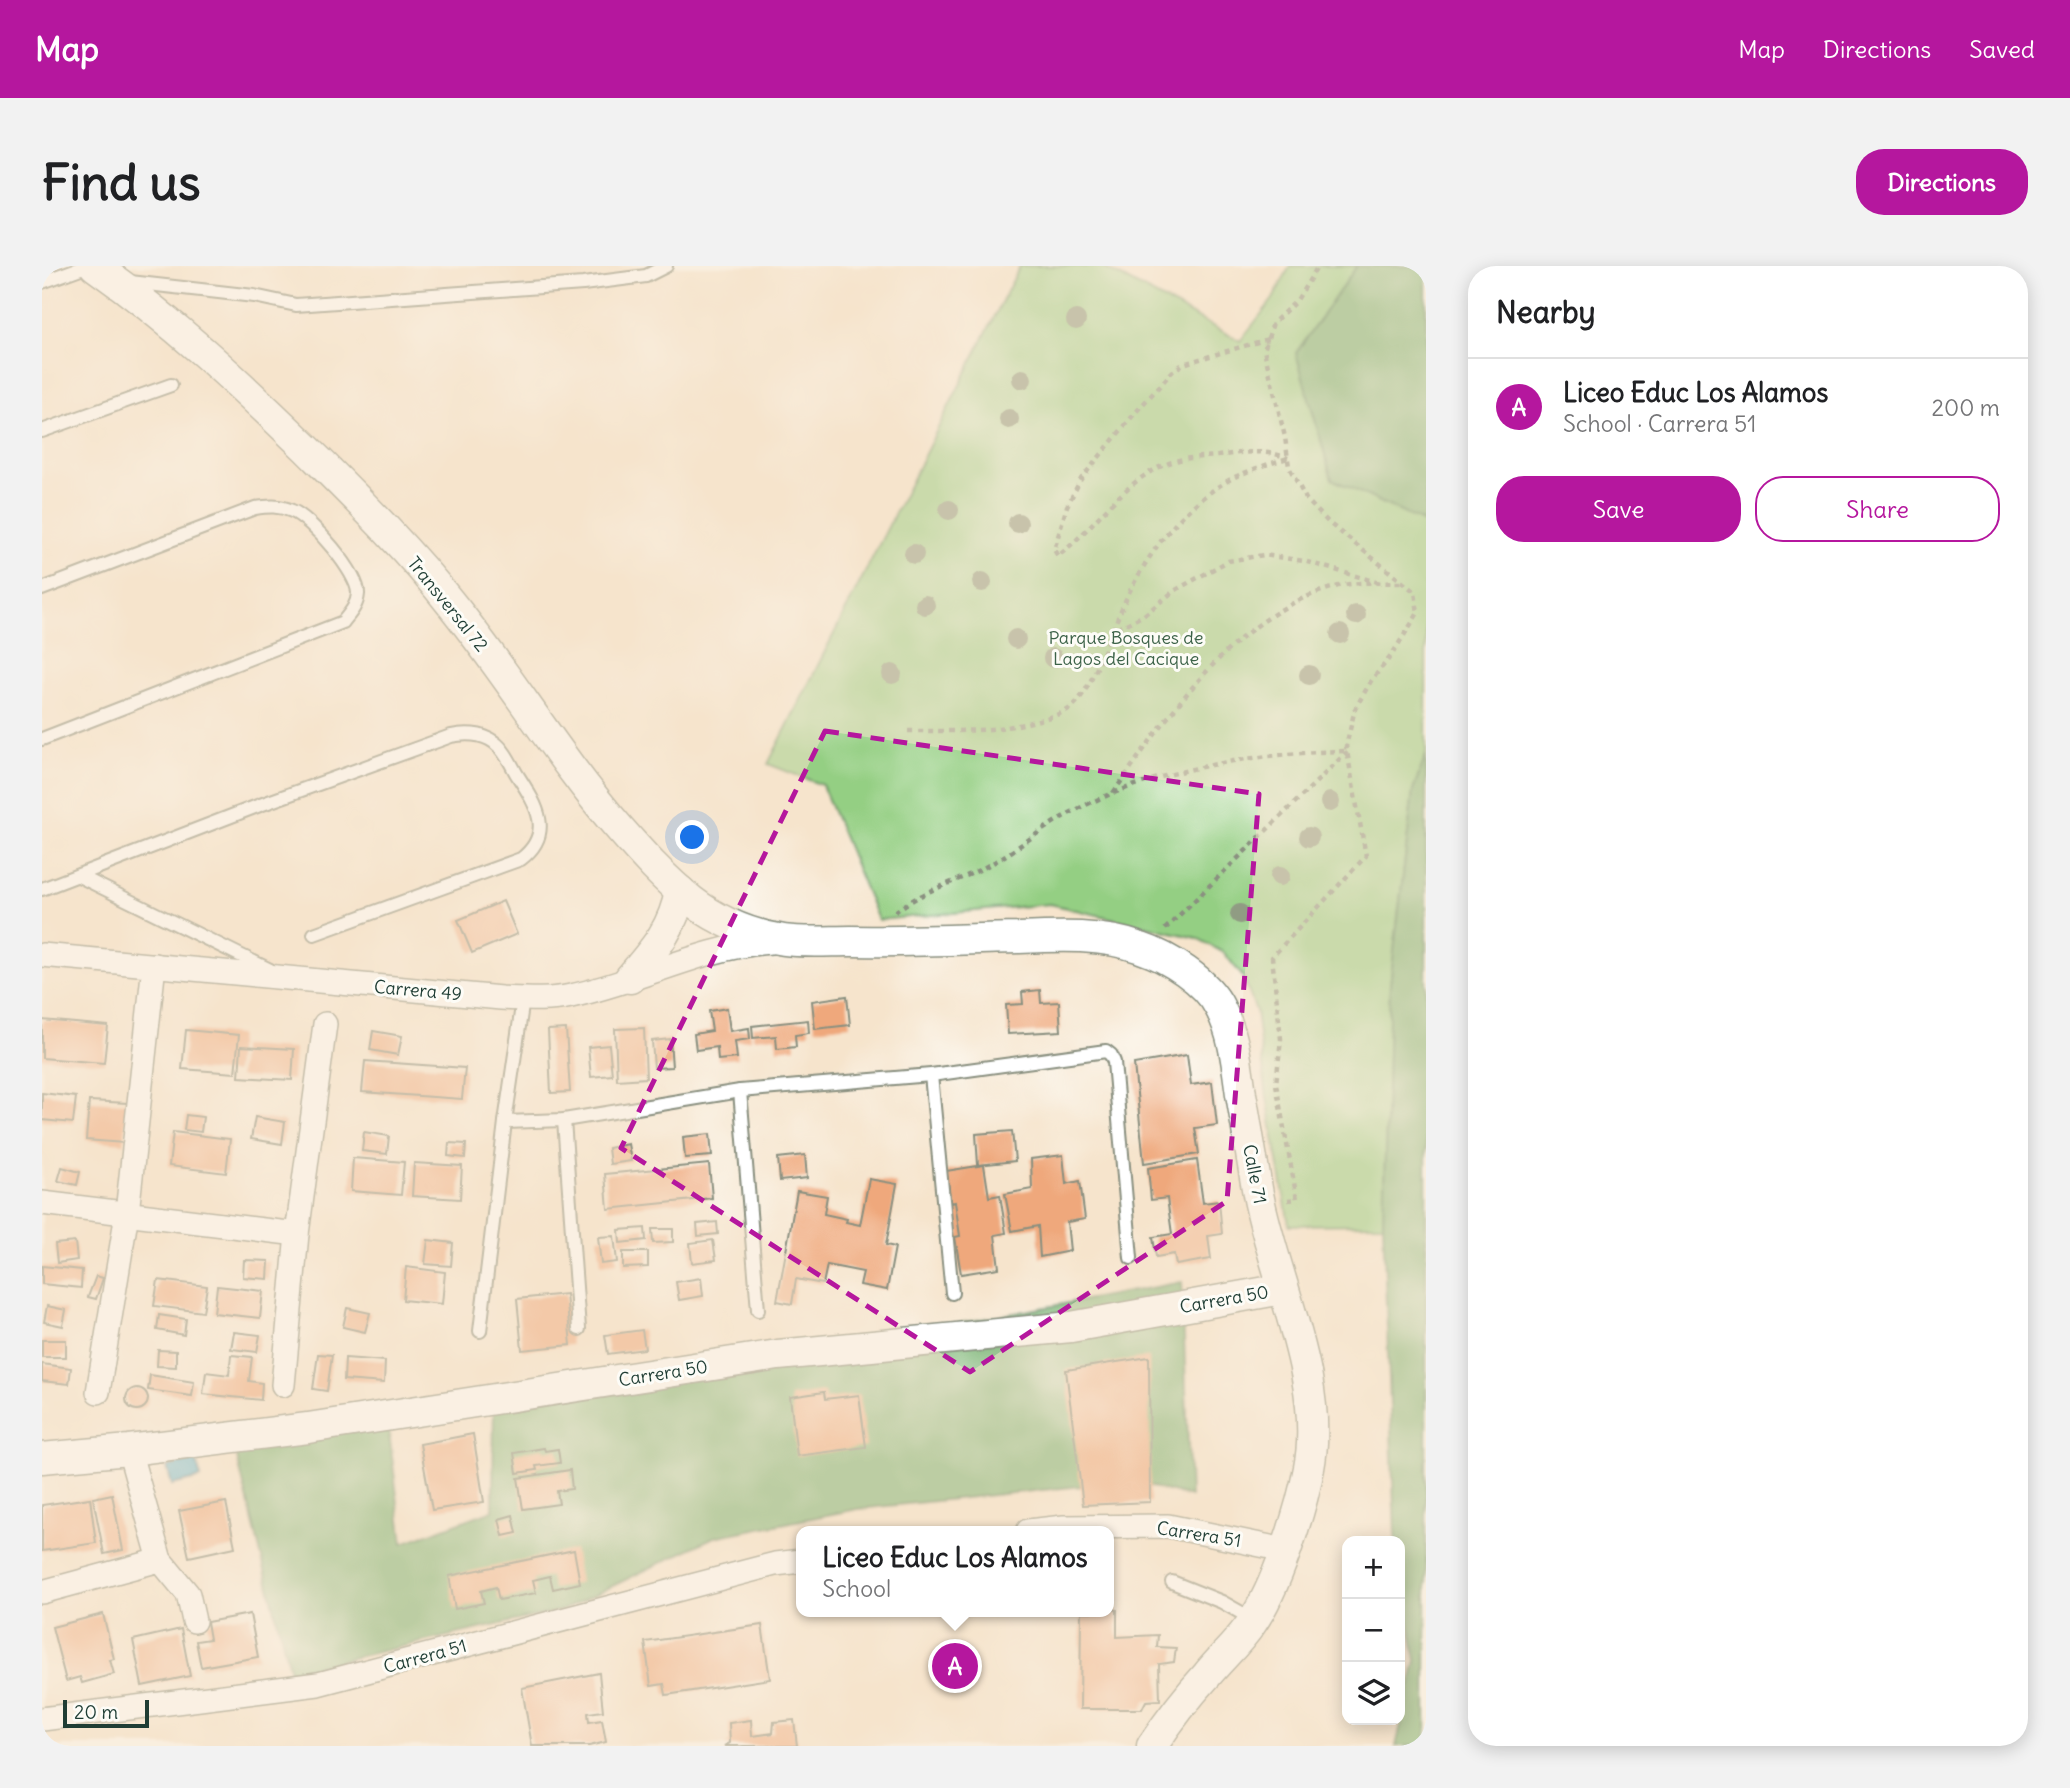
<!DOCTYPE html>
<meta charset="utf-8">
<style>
body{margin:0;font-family:Delius,sans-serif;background:#f2f2f2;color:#202124}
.controls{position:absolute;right:21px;bottom:21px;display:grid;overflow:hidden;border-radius:14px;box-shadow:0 4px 18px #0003}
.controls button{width:63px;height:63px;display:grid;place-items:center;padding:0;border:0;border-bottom:2px solid #e0e0e0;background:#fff;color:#202124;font:35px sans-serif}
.scale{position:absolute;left:21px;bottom:18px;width:86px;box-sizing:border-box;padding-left:7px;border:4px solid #1f3d34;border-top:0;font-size:19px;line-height:24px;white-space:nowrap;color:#1f3d34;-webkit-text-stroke:5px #fdfcf7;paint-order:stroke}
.you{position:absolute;left:651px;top:572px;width:24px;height:24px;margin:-18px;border:5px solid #fff;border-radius:50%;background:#1a73e8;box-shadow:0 0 0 10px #1a73e833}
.badge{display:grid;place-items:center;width:46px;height:46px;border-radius:50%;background:#b5179e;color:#fff;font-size:23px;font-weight:700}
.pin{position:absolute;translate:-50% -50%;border:4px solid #fff;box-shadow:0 2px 7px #0006}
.popup{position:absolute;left:754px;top:1260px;width:318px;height:91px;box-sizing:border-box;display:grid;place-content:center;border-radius:14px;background:#fff;filter:drop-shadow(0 2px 5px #0005);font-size:23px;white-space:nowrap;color:#757577}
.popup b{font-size:26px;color:#202124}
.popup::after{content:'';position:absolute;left:50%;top:100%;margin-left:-14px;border:14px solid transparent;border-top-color:#fff}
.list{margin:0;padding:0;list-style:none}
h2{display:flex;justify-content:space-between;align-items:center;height:91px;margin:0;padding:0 28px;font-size:30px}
h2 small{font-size:23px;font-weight:400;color:#757577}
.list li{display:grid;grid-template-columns:46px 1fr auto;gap:21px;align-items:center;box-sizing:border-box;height:98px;padding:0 28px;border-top:2px solid #e0e0e0}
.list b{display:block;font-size:26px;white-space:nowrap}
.list p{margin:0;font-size:23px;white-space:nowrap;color:#757577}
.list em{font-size:23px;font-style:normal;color:#757577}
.actions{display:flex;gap:14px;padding:21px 28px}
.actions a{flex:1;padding:16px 0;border:2px solid #b5179e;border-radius:28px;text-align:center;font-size:24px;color:#b5179e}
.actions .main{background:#b5179e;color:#fff}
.icon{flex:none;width:38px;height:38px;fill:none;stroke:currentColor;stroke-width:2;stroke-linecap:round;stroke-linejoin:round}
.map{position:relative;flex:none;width:1384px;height:1480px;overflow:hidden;border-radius:28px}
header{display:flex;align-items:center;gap:42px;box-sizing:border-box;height:98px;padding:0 35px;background:#b5179e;color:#fff}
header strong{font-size:33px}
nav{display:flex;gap:38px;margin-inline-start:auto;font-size:24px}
.intro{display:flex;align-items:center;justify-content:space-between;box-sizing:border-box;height:168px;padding:0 42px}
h1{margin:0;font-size:49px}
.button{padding:18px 32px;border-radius:28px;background:#b5179e;color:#fff;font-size:24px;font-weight:700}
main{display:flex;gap:42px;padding:0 42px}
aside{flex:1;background:#fff;border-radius:28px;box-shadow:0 4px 18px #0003}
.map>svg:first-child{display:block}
.green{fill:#94cf83;stroke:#5a865c;stroke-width:2}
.forest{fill:#77b271;stroke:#4b7852;stroke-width:2}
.water{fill:#4babca;stroke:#35747f;stroke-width:2}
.building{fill:#efa87c}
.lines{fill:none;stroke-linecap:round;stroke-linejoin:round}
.service-casing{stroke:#8a9080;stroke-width:16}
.minor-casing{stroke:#8a9080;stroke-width:26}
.tertiary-casing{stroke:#8a9080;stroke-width:33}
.path{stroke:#8a9080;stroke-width:4.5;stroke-dasharray:5 5;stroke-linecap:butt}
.service{stroke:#fff;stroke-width:12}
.minor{stroke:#fff;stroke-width:23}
.tertiary{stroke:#fff;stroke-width:30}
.tree{fill:#909c83}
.marked{fill:none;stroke:#b5179e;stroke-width:5;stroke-dasharray:14 9;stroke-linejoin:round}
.labels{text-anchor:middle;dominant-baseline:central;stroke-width:6;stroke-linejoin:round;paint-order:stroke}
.street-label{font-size:18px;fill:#1f3d34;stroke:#fdfcf7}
.park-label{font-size:18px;fill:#3c6248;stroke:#fdfcf7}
</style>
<header>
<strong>Map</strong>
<nav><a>Map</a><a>Directions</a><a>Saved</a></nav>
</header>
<div class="intro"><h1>Find us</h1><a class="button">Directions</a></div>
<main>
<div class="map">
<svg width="1384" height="1480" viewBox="0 0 1384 1480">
<rect width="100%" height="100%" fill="#fdfcf7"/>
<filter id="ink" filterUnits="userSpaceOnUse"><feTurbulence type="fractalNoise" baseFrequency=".0143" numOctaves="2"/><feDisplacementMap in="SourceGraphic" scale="14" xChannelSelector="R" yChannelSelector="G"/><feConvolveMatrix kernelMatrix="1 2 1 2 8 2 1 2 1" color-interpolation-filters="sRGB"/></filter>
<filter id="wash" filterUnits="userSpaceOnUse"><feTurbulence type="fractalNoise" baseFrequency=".00686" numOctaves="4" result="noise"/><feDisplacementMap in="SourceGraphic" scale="28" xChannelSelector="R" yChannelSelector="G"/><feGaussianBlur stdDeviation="1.57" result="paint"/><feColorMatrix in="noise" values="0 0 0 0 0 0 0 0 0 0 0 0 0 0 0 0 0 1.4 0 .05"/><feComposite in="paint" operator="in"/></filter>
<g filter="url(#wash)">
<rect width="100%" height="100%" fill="#f6e4cc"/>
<!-- green -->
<path class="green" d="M978 0H1059L1198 75 1231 33 1248 0H1315L1254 87 1290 213 1384 258V489L1371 525 1348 719 1341 958 1247 959 1224 825 1214 745 1201 711 1182 687 1155 672 1008 638 836 654 780 519 726 498Z"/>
<!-- forest -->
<g class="forest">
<path d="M1315 0H1384V258L1290 213 1254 87Z"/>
<path d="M1384 489V1480H1354L1374 1395 1358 1299V1275H1354L1353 1269 1341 958 1348 719 1371 525Z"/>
<path d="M1140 1016 1148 1231 1088 1215 816 1243 672 1271 521 1344 248 1406 190 1171 345 1151 361 1277 451 1244 452 1123 914 1058Z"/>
</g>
<!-- water -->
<path class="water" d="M154 1194 159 1212 130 1219 125 1201Z"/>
<g id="blocks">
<!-- building -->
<g class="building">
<path d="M461 635 475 668 430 687 416 654Z"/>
<path d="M998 724 999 737 1017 736 1019 765 966 768 964 739 981 738 980 726Z"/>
<path d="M805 730 808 759 773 763 770 735Z"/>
<path d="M685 742 688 765 707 762 708 773 693 775 695 792 676 794 675 781 654 784 652 768 670 765 667 745Z"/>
<path d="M0 754 66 760 62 797 0 792Z"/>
<path d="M766 754 767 767 753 769 754 781 735 783 734 770 711 772 710 760Z"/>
<path d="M602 762 604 812 575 814 573 763Z"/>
<path d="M524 763 528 826 509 827 506 764Z"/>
<path d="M144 764 197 769 193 807 140 803Z"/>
<path d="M331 765 360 770 356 789 328 784Z"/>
<path d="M628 773 630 801 612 802 610 775Z"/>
<path d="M567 779 570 809 549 811 546 781Z"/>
<path d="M199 780 252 783 250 814 197 811Z"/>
<path d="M1145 789 1149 819 1170 816 1175 859 1153 862 1157 888 1102 897 1092 798Z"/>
<path d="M323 795 423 802 420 833 320 826Z"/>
<path d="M0 827 34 831 31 857 0 854Z"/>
<path d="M47 835 86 837 82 877 44 874Z"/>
<path d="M144 849 161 851 159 866 142 864Z"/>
<path d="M213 851 243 856 240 878 209 873Z"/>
<path d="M970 865 973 895 936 899 934 868Z"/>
<path d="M131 866 188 873 184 907 127 900Z"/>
<path d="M322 866 347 870 345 888 320 885Z"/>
<path d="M668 868 670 890 643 892 641 871Z"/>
<path d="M407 877 424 878 423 892 406 890Z"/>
<path d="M586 878 589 895 568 898 566 882Z"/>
<path d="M763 889 765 912 738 915 736 892Z"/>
<path d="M1021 889 1024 918 1038 915 1043 953 1025 956 1028 985 998 991 996 960 970 965 963 928 990 923 989 893Z"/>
<path d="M311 892 362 896 359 929 309 925Z"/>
<path d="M1155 894 1161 937 1177 935 1180 968 1166 970 1169 993 1134 999 1132 988 1114 991 1111 971 1130 968 1125 932 1109 934 1106 902Z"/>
<path d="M372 897 420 900 418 933 370 930Z"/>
<path d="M667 898 670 932 566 943 563 908Z"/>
<path d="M942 899 947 931 958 929 964 967 953 969 957 1002 919 1008 913 971 918 970 913 936 909 937 904 905Z"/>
<path d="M20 901 38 906 35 919 16 915Z"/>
<path d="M827 913 855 918 844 979 853 981 845 1024 818 1019 821 1006 785 999 781 1018 754 1013 750 1038 735 1035 755 925 785 930 782 948 805 953 804 956 818 959Z"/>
<path d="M675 956 676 968 656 970 655 958Z"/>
<path d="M603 962 604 974 578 977 577 964Z"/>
<path d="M610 963H631V976L611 977Z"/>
<path d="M572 970 575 996 559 998 556 971Z"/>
<path d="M386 974 411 977 409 1000 383 998Z"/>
<path d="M671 974 674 994 650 997 648 977Z"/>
<path d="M33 976 35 994 15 997 13 978Z"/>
<path d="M581 986H606V1001L581 1002Z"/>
<path d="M202 994 227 995 226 1013 201 1011Z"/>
<path d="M0 1000 40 1004 39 1022 0 1018Z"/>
<path d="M364 1001 403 1006 400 1038 361 1034Z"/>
<path d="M54 1010 61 1012 54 1033 46 1031Z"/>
<path d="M659 1012 661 1030 637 1034 634 1016Z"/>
<path d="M116 1014 165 1020 161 1046 112 1040Z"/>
<path d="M175 1020 221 1025 218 1052 172 1047Z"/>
<path d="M524 1028 529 1079 480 1084 475 1033Z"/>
<path d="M5 1040 24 1044 21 1060 2 1056Z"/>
<path d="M305 1042 328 1047 323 1066 301 1061Z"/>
<path d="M117 1049 144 1053 142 1069 115 1064Z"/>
<path d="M600 1064 603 1083 566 1088 563 1069Z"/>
<path d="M192 1066 218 1069 215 1086 189 1083Z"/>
<rect x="0" y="1074" width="24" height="17"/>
<path d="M116 1084 134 1085V1101L115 1100Z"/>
<path d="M276 1088 290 1089 285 1125 271 1123Z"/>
<path d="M189 1089 210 1091 207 1115 220 1117 219 1134 161 1128 164 1106 187 1109Z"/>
<path d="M1107 1091 1108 1236 1041 1239 1024 1104Z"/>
<path d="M303 1092 343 1095 342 1117 302 1114Z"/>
<path d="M0 1098 29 1102 27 1118 0 1115Z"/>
<path d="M108 1109 152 1116 150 1130 106 1124Z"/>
<circle cx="95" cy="1133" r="11"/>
<path d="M782 1126 783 1133 817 1129 824 1181 755 1190 748 1131Z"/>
<path d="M431 1168 442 1236 390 1244 378 1178Z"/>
<path d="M502 1182 503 1185 516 1183 518 1197 494 1200 495 1204 475 1207 472 1187Z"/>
<path d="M528 1204 530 1223 515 1225 517 1238 481 1243 476 1212Z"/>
<path d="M70 1228 81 1284 62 1288 51 1232Z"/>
<path d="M48 1232 54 1277 0 1285V1239Z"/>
<path d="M184 1236 193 1281 147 1291 137 1245Z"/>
<path d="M471 1249 475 1267 461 1270 457 1253Z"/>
<path d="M532 1284 538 1317 511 1323 508 1310 491 1314 494 1327 457 1334 454 1321 439 1325 442 1337 413 1343 407 1310Z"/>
<path d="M1067 1343 1075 1344V1371L1116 1369 1115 1381 1134 1382 1132 1396 1117 1398 1118 1434 1104 1435 1100 1443H1038L1039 1346H1067Z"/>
<path d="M61 1348 72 1393 68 1394 72 1408 40 1417 38 1411 24 1415 10 1361Z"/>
<path d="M208 1348 216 1391 159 1401 154 1375 168 1373 165 1356Z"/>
<path d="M720 1359 728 1413 624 1429 622 1418 609 1420 603 1376Z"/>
<path d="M139 1363 148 1410 100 1420 91 1374Z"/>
<path d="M557 1407 561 1445 546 1447 547 1456 560 1454 564 1476 547 1480H490L480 1422Z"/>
<path d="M709 1454 710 1470 731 1467 732 1456 752 1454 755 1480H682L688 1477 687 1457Z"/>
</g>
</g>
</g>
<g filter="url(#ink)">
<use href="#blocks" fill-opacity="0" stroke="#8a9080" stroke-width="2"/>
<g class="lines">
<!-- service casing -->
<g class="service-casing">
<g id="service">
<path d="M0 16 44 0"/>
<path d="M88 16 212 30 254 39 541 18 604 10 624 0"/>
<path d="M0 165 129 119"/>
<path d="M0 323 213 242C226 240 237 239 250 245 269 252 317 308 316 328 315 340 308 347 301 356L0 473"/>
<path d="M37 610 228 704"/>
<path d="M0 623 218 539 409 470C422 467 440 467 452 476 462 483 468 496 474 507 493 537 514 566 479 593L272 668"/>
<path d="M889 809 910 1027"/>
<path d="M698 825 716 1044"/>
<path d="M522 854 537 1063"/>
<path d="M463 856 522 854 698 825 889 809 1064 785 1069 789 1072 796 1089 992"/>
<path d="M438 1065 463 856 481 733"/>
<path d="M1130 1316 1180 1336 1212 1354"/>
</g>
</g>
<!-- minor casing -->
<g class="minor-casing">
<g id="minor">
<path d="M0 689 459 732C483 733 506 735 529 730 597 716 659 681 729 676"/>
<path d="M0 937 255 968"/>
<path d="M241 1119 255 968 283 758"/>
<path d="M56 1126 85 947 112 699"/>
<path d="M87 1184 118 1294 146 1328 152 1355"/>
<path d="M986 1265 1022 1261 1126 1260 1243 1284"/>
<path d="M0 1326 118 1294"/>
<path d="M0 1453 276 1418 733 1298 759 1295"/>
</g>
</g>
<!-- tertiary casing -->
<g class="tertiary-casing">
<g id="tertiary">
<path d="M53 0C131 55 197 117 265 183 315 233 366 283 410 339 469 412 516 492 578 563 600 588 623 614 650 635 676 655 709 669 742 674 763 677 787 675 809 675 865 676 921 673 977 672 1018 670 1060 668 1099 682 1126 691 1165 715 1178 742 1192 768 1195 799 1199 828 1205 862 1210 895 1216 928 1232 1012 1284 1116 1267 1202 1259 1245 1234 1323 1209 1358 1196 1377 1179 1392 1165 1409 1145 1431 1126 1456 1110 1480"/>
<path d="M588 712C611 685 632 662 638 625"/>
<path d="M0 1192 87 1184 266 1162 736 1089 1029 1061 1241 1023"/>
</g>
</g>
<!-- path -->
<g class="path">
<path d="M1226 73 1141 98 1131 105 1094 146 1039 213 1025 240 1012 284 1016 290C1056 259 1083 210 1133 195 1147 191 1163 191 1176 190 1201 186 1222 183 1246 192"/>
<path d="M1071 364C1093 304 1135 239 1195 210 1211 203 1229 197 1246 192"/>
<path d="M866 465C913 465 954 467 1000 453 1009 451 1022 447 1030 441 1047 426 1062 386 1070 365L1102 349 1132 325 1186 295 1222 289 1262 295 1338 317"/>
<path d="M1071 527C1127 448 1194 347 1293 321 1315 315 1339 317 1362 317"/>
<path d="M853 646C883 623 911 618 943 601 973 586 998 563 1028 547 1108 504 1216 486 1306 485"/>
<path d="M1123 663 1305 486"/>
<path d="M1246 934 1255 933 1234 818 1239 773 1230 691 1324 590 1304 480 1313 443 1329 415 1349 390 1376 347 1373 326 1287 257 1264 233 1247 201 1243 171 1222 84 1231 57 1255 34 1276 0"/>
</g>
<!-- service -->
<use href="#service" class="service"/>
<!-- minor -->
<use href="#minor" class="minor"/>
<!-- tertiary -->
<use href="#tertiary" class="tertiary"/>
</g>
<!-- trees -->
<g class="tree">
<circle cx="1034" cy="54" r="10"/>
<circle cx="980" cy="113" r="10"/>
<circle cx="967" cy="153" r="10"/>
<circle cx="907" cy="244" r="10"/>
<circle cx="976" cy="257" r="10"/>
<circle cx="872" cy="288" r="10"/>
<circle cx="940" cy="316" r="10"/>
<circle cx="883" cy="339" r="10"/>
<circle cx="1314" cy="349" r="10"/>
<circle cx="1298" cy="368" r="10"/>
<circle cx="974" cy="373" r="10"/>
<circle cx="1011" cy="392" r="10"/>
<circle cx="850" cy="408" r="10"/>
<circle cx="1267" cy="409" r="10"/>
<circle cx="1288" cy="536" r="10"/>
<circle cx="1267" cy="571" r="10"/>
<circle cx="1238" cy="610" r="10"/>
<circle cx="1198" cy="648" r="10"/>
</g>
</g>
<!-- marked area -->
<path d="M0 0H1384V1480H0ZM783 465 1217 528 1185 935 928 1106 579 882Z" fill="#f6e4cc" fill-opacity=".55" fill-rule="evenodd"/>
<path class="marked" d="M783 465 1217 528 1185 935 928 1106 579 882Z"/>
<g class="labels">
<!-- street labels -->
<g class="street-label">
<text transform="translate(406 338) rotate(51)">Transversal 72</text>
<text transform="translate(376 724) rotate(5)">Carrera 49</text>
<text transform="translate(1213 908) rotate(79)">Calle 71</text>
<text transform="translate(1182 1033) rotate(-10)">Carrera 50</text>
<text transform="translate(621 1107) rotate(-9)">Carrera 50</text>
<text transform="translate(1157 1268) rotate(9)">Carrera 51</text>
<text transform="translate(383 1390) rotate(-15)">Carrera 51</text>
</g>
<!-- park labels -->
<g class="park-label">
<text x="1084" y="371">Parque Bosques de<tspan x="1084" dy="21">Lagos del Cacique</tspan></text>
</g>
</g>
</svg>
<div class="controls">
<button>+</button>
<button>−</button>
<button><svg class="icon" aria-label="layers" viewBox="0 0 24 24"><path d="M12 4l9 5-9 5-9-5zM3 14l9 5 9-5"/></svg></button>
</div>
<div class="scale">20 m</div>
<div class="you"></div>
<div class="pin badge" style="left:913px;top:1400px">A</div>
<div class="popup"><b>Liceo Educ Los Alamos</b>School</div>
</div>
<aside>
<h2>Nearby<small></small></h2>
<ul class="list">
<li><span class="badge">A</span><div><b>Liceo Educ Los Alamos</b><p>School · Carrera 51</p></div><em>200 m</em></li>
</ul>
<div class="actions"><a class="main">Save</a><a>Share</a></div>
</aside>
</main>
